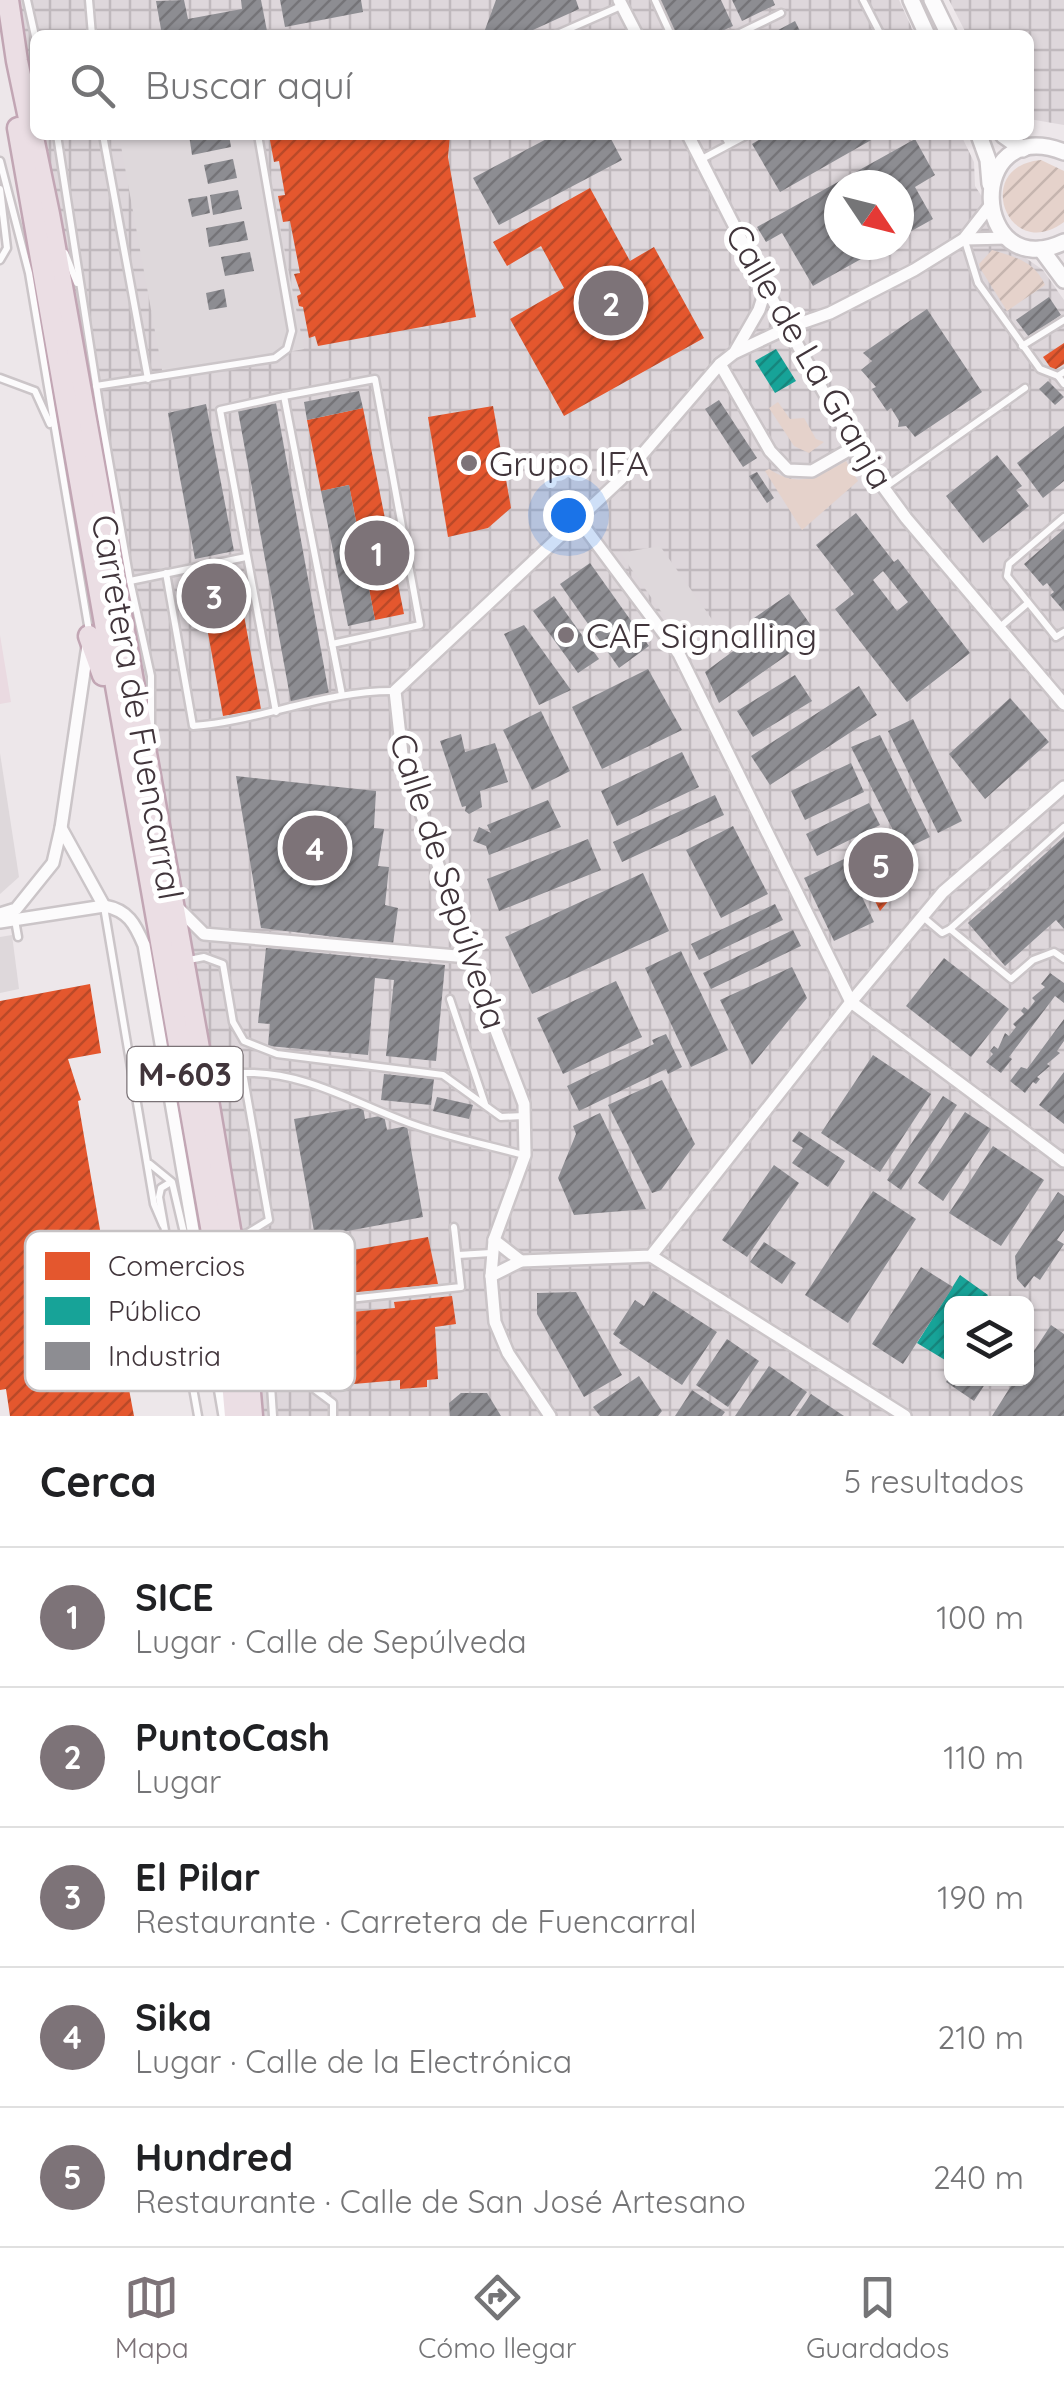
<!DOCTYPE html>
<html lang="es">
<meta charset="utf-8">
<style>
body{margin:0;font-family:Quicksand,sans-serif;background:#f6f6f6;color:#202124}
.controls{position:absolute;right:30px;bottom:30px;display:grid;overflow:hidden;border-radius:15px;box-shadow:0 2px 8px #0004}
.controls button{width:90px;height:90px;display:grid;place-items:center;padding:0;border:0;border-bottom:2px solid #e0e0e0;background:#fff;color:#202124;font:50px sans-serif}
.compass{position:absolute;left:824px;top:170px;width:90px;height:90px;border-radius:50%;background:#fff;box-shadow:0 2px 8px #0004;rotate:125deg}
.you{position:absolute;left:568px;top:515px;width:35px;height:35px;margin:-25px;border:8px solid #fff;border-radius:50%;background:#1a73e8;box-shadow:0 0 0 15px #1a73e833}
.badge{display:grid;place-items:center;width:65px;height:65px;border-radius:50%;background:#7d7378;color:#fff;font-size:32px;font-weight:700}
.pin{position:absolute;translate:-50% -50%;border:5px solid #fff;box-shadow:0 2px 10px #0006}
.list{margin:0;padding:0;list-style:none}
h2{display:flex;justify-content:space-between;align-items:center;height:130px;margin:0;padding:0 40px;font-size:42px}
h2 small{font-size:32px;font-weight:400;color:#757577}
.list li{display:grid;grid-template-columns:65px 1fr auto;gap:30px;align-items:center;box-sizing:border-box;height:140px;padding:0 40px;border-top:2px solid #e0e0e0}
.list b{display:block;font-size:38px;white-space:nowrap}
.list p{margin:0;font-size:32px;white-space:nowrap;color:#757577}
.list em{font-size:32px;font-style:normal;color:#757577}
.icon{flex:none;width:55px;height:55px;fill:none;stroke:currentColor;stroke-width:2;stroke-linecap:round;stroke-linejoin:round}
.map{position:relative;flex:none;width:1064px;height:1416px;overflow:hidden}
.search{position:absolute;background:#fff;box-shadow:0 2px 8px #0004;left:30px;right:30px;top:30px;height:110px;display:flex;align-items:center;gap:25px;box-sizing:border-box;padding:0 35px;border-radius:15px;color:#757577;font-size:38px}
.sheet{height:830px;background:#fff}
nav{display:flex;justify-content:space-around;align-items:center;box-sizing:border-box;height:140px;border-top:2px solid #e0e0e0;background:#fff;font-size:28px;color:#757577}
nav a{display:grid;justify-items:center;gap:5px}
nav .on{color:#7d7378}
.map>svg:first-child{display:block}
.industrial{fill:url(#industrial-grid);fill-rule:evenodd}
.education{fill:#eadae1}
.park{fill:#e5d2cb}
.garden{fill:url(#garden-furrows)}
.parking{fill:#ded8db}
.shops{fill:url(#shops-hatch)}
.public{fill:url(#public-hatch)}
.industry{fill:url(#industry-hatch);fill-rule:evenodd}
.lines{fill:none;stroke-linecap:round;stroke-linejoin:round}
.service-casing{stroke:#cbc5c8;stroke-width:11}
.minor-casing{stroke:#cbc5c8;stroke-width:16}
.tertiary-casing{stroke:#cbc5c8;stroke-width:20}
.trunk-casing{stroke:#c2a6b4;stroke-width:25}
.service{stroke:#fcfbfc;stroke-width:6}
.minor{stroke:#fcfbfc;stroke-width:11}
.tertiary{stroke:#fcfbfc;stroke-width:15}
.trunk{stroke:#ebdee4;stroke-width:20}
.poi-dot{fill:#7d7378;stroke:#fff;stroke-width:4}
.labels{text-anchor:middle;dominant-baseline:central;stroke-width:10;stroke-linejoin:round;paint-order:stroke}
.shield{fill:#fff;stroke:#7a7276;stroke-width:2.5}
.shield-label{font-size:32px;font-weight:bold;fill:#41353b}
.street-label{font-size:35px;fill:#41353b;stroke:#fff}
.poi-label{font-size:35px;fill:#41353b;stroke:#fff;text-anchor:start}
.key{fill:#fff;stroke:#c6c2c4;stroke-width:2.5}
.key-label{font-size:28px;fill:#41353b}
</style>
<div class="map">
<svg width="1064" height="1416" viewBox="0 0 1064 1416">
<defs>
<pattern id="industrial-grid" width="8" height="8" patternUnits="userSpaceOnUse" patternTransform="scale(2.5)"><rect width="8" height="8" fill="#ded7db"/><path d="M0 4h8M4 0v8" fill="none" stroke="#c0b9bd"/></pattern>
<pattern id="garden-furrows" width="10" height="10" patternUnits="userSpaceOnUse" patternTransform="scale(2.5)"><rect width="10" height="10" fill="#e5d2cb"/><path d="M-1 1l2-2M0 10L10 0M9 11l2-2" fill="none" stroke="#c6b5af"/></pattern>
<pattern id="shops-hatch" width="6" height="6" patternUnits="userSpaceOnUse" patternTransform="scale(2.5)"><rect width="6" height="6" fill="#e4572e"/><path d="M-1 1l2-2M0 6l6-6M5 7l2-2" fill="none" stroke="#ba4928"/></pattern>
<pattern id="public-hatch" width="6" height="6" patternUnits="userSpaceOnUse" patternTransform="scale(2.5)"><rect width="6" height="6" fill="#17a398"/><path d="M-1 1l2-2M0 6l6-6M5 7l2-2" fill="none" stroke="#16867d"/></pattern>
<pattern id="industry-hatch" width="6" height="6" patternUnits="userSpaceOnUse" patternTransform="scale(2.5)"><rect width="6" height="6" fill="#8d8d92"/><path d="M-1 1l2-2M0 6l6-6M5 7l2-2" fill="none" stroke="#757478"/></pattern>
</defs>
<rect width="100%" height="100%" fill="#ede7ea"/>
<!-- industrial -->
<g class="industrial">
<path d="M8 0H899L915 35H35V135H961L974 162 975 186 1020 254 1043 270 1064 300V1416H252ZM839 185H899V245H839ZM952 1304H1026V1378H952Z"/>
<path d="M949 0H1064V125L1029 119V35H967Z"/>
</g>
<!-- education -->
<path class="education" d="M0 635 11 702 0 704Z"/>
<!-- park -->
<g class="park">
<path d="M778 402 790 419 804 418 816 439 824 442 809 453 794 446 769 408Z"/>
<path d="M846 461 858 481 802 530 765 471 769 469C799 489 818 477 846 461Z"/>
</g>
<!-- garden -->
<g class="garden">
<path d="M1041 160 1064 171V222C1008 264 971 166 1041 160Z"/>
<path d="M992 250C1016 257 1035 262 1045 285L1007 311 980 268 979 264Z"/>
</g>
<!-- parking -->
<g class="parking">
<path d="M119 135H262L304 349 163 375Z"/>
<path d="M660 546 716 625 679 637 620 553Z"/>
<path d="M0 753 19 877 0 894Z"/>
<path d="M12 935 19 989 0 993V937Z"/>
</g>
<!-- shops -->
<g class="shops">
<path d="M269 135H450L448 157 476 317 318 346 315 336 309 338 303 307 299 306 297 296 301 294 294 274 300 273 290 221 283 222 278 196 285 195 279 161 274 162Z"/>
<path d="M590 188 630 261 654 247 704 338 564 416 510 319 564 288 541 246 507 266 493 242Z"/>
<path d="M1064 343V364L1053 371 1043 357Z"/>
<path d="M493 406 511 508 488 528 448 537 428 417Z"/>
<path d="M363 408 404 614 375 620 349 485 321 491 307 420Z"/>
<path d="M235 566 261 709 223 716 197 572Z"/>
<path d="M890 837 909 876 880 911 852 855Z"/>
<path d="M90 984 101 1053 68 1059 81 1100 78 1101 105 1259 114 1258 133 1365 125 1368 134 1416H10L6 1389 0 1390V1001Z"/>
<path d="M428 1237 438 1284 328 1295 319 1256Z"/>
<path d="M452 1296 456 1324 435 1327 438 1379 427 1380V1387L400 1389V1380L342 1385 335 1376 330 1314 395 1308 394 1302Z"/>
</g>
<!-- public -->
<g class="public">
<path d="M776 349 796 381 775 393 755 361Z"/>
<path d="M960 1275 988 1295 982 1304H952V1350L945 1360 917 1343Z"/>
</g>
<!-- industry -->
<g class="industry">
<path d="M184 0 188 19 242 9 241 0H261L267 31 243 35H162L156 1Z"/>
<path d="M280 0H361L363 12 285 27Z"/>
<path d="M496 0H576L579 9 522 35H483Z"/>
<path d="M658 0H721L733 26 713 35H674Z"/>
<path d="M732 0H773L775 5 742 21Z"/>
<path d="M795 21 802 35H769Z"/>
<path d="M189 135H229L231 147 192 155Z"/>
<path d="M554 135H609L622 160 499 225 473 178Z"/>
<path d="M767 135H880L780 192 752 144Z"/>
<path d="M915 139 935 175 915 187 933 219 899 238V185H839V245H886L813 286 782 233 766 242 757 227Z"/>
<path d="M233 159 237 178 208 184 204 165Z"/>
<path d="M238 190 242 209 213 215 210 195Z"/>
<path d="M207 196 210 213 192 217 188 199Z"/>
<path d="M244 221 248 240 209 247 206 228Z"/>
<path d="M250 252 254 271 225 276 221 257Z"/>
<path d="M224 289 227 307 209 310 206 293Z"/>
<path d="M1049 297 1061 315 1029 337 1016 320Z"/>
<path d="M927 309 982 392 915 437 906 426 898 427 899 421 891 408 887 411 872 389 876 387 861 370 872 361 863 353Z"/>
<path d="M1048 381 1064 397 1055 405 1039 389Z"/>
<path d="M359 391 363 408 307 420 304 402Z"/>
<path d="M719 400 757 458 743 467 705 409Z"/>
<path d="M276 403 329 694 291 702 238 411Z"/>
<path d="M206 404 234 551 195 559 168 413Z"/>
<path d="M1064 426V481L1043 498 1017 463Z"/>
<path d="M997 455 1022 486 1016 490 1029 506 983 543 946 496Z"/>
<path d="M757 472 774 498 767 503 749 476Z"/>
<path d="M349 485 375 620 348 626 321 491Z"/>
<path d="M856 513 894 562 898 559 970 653 907 702 835 609 854 594 816 545ZM883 571 908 602 897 611 873 580Z"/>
<path d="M1064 529V611L1050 595 1054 592 1047 583 1043 586 1024 564Z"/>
<path d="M590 563 649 646 619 668 560 584Z"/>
<path d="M789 594 817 634 719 703 705 672 763 629 754 618Z"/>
<path d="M554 596 599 659 578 673 533 611Z"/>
<path d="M524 625 571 690 539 705 504 634Z"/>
<path d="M648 669 682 730 602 769 572 707Z"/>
<path d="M795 675 812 701 753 737 737 711Z"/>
<path d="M859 686 877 715 770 785 751 756Z"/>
<path d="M1010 698 1049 742 985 799 949 754Z"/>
<path d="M541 711 570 771 532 790 503 730Z"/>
<path d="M913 719 962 821 938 833 888 731Z"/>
<path d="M461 734 465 752 495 743 508 782 480 791 482 807 469 814 465 811 466 806 462 807 440 741Z"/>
<path d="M880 735 930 837 903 850 851 747Z"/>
<path d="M682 752 699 787 617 826 601 791Z"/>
<path d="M851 763 864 792 805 820 791 791Z"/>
<path d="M236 776 376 791 374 828 384 829 378 866 389 867 385 905 398 908 393 944 261 928Z"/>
<path d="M715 795 724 815 622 862 613 842Z"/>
<path d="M548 800 561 827 489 855 486 846 473 841 479 827 491 833 487 825Z"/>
<path d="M869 803 880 825 817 856 806 834Z"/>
<path d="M733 826 768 894 721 918 686 850Z"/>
<path d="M1064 837V929L1056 920 1005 966 968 923Z"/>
<path d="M588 839 601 870 499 911 487 879Z"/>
<path d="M844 859 874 922 834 941 804 878Z"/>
<path d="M643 873 669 931 532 994 505 937Z"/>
<path d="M775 904 783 920 699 960 691 944Z"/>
<path d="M793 930 801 946 711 989 703 973Z"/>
<path d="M266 948 445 965 436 1061 386 1056 394 980 375 978 368 1055 268 1046 270 1024 258 1023Z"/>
<path d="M681 951 728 1050 691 1067 645 968Z"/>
<path d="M944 958 1009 1009 971 1057 906 1006Z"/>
<path d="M792 967 807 998 752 1065 720 1000Z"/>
<path d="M1050 973 1064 983V1003L1055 996 1009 1057 1012 1059 1001 1073 986 1062 993 1054 990 1051 994 1046 998 1049 1005 1033 1009 1036 1016 1027 1013 1024 1024 1014 1021 1011 1024 1007 1028 1010 1035 1001 1032 998 1045 987 1041 984Z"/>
<path d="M616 981 642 1037 563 1074 537 1018Z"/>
<path d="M1064 1019V1041L1057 1051 1060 1053 1047 1064 1050 1066 1037 1077 1040 1079 1036 1084 1033 1082 1025 1093 1010 1081 1021 1067 1027 1069Z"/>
<path d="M666 1034 682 1067 668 1074 666 1069 579 1111 567 1086 654 1044 652 1040Z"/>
<path d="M873 1055 931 1094 880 1172 821 1133Z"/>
<path d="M1064 1072V1124L1039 1105Z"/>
<path d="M384 1074 434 1079 431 1105 381 1100Z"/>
<path d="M662 1080 695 1144 661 1190 652 1193 608 1105Z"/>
<path d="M943 1096 957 1105 901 1190 887 1180Z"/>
<path d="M437 1097 473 1105 469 1119 433 1111Z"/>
<path d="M363 1107 365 1119 384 1115 387 1130 407 1126 423 1217 315 1237 294 1119Z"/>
<path d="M965 1112 991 1129 943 1201 918 1183Z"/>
<path d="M600 1113 646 1209 574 1215 558 1178 576 1134 573 1126Z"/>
<path d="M799 1131 845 1161 828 1187 792 1163 803 1148 792 1141Z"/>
<path d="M993 1146 1044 1180 1001 1246 949 1213Z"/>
<path d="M774 1165 799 1183 747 1257 722 1240Z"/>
<path d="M873 1191 916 1219 848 1323 805 1295Z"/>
<path d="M1058 1192 1064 1196V1230L1057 1240 1064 1244 1040 1280 1034 1276 1025 1288 1017 1279 1015 1256Z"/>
<path d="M764 1242 796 1263 782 1284 750 1262Z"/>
<path d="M921 1267 953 1287 903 1364 872 1344Z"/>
<path d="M653 1291 717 1332 682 1385 619 1343 621 1340 613 1334 635 1300 644 1306Z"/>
<path d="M576 1292 622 1375 584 1397 537 1314V1293Z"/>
<path d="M1051 1325 1064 1334V1416H992L1016 1378H1026V1363Z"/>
<path d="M727 1339 759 1361 728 1407 696 1385Z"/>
<path d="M769 1366 807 1392 790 1416H735Z"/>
<path d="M951 1374V1378H989L974 1401 946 1382Z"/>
<path d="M639 1376 662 1411 658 1416H600L593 1407Z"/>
<path d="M692 1390 725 1412 722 1416H675Z"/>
<path d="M461 1393H487L501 1416H450L449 1403Z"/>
<path d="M811 1394 844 1416H796Z"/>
</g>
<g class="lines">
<!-- service casing -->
<g class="service-casing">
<g id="service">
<path d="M27 0 35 36"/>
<path d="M89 0 92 35"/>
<path d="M655 0 671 35"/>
<path d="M863 0 881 35"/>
<path d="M555 35 621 6"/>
<path d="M736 35 781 13"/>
<path d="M57 135 100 410 130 581 151 676V733"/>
<path d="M103 135 148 379"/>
<path d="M724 135 729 144"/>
<path d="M700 160 747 135"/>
<path d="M0 161 29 273 89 631"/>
<path d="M0 189 7 248 0 260"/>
<path d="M965 241 978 283 1040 369 1058 376 1064 372"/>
<path d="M65 253 77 283"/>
<path d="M1022 346 1064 320"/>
<path d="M1058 376 1064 384"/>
<path d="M0 378 35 391 50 424"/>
<path d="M96 386 275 358 287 349 292 331 258 135"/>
<path d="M284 396 375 379 420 625 332 644"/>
<path d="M884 488 1025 388"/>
<path d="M1064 517 1009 564 1007 576 1056 637 1064 632"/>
<path d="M166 573 193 726C261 721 326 690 395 691"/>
<path d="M130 581 246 557"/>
<path d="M1000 627 1028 603"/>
<path d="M276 712 220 410 284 396 342 695"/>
<path d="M1064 827 950 929 1011 979 1033 960 1054 952 1064 959"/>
<path d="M104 907 154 1204 163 1225"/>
<path d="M923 917 942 933 950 929"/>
<path d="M15 920 18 937"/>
<path d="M189 960 204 957 223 964 233 1022 244 1041 277 1054 443 1075 501 1117 523 1116"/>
<path d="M450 999 485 1104"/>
<path d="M208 1065 222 1064 243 1073 269 1220 238 1239"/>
<path d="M243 1073C305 1071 356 1104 412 1124 448 1137 487 1145 524 1155"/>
<path d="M150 1164 172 1182 198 1293"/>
<path d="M171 1182 161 1188 159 1197 198 1416"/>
<path d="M458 1255 491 1253"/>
<path d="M248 1310 461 1287 454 1227"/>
<path d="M252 1321 269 1355 273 1416"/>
<path d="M269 1355 333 1403V1416"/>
</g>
</g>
<!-- minor casing -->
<g class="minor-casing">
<g id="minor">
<path d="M619 0 637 35"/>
<path d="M688 135 766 288 854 447 906 518 1064 704"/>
<path d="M964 239 1008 238"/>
<path d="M736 350 759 310 766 288"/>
<path d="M720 364 770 451 788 470 812 471 854 447"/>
<path d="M579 520 679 654 851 1002 1064 1161"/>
<path d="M61 828 104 906"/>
<path d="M175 905 204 934 468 957"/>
<path d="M0 914 16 909 53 863 61 828 88 645"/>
<path d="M0 922 104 906C128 910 135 924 144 945L225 1416"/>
<path d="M494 1240 521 1261"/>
<path d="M651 1256 905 1416"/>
<path d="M491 1276 521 1261 651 1256 851 1002 943 892 1064 787"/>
<path d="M550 1416 508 1353 495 1322 491 1276 494 1240 525 1155 524 1104 468 957 402 754 395 691 621 479 720 364 734 353 787 328 830 313 914 270 964 239 989 207"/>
</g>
</g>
<!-- tertiary casing -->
<g class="tertiary-casing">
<g id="tertiary">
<path d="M911 0 927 35"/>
<path d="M932 0 949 35"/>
<path d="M979 135 988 160 990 184"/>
<path d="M1003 135 1023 149"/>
<path d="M1064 152C963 113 971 286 1064 242"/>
<path d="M1041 249 1064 280"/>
</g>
</g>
<!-- trunk casing -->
<g class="trunk-casing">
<g id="trunk">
<path d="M8 0 17 61 49 214 202 1065 242 1300 252 1416"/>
<path d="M18 128 226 1312 235 1416"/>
<path d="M89 636 103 675"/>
</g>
</g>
<!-- service -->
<use href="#service" class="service"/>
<!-- minor -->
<use href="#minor" class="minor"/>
<!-- tertiary -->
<use href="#tertiary" class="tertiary"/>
<!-- trunk -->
<use href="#trunk" class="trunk"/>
</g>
<!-- markers -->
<g class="poi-dot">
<circle cx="469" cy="463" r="10"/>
<circle cx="566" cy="635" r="10"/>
</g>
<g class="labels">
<!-- shield labels -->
<rect class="shield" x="127.5" y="1047" width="115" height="54" rx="8"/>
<g class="shield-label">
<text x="185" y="1074">M-603</text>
</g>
<!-- street labels -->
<g class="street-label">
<text transform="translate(810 356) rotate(60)">Calle de La Granja</text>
<text transform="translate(138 707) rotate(80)">Carretera de Fuencarral</text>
<text transform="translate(449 881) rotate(72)">Calle de Sepúlveda</text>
</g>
<!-- poi labels -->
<g class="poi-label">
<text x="489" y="463">Grupo IFA</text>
<text x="586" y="635">CAF Signalling</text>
</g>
</g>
<!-- legend -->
<rect x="25" y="1231" width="330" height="160" rx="15" class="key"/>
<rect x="45" y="1252" width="45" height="28" fill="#e4572e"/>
<rect x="45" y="1297" width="45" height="28" fill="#17a398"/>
<rect x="45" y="1342" width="45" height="28" fill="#8d8d92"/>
<g class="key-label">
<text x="108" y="1276">Comercios</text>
<text x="108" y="1321">Público</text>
<text x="108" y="1366">Industria</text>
</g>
</svg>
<div class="controls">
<button><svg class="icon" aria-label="layers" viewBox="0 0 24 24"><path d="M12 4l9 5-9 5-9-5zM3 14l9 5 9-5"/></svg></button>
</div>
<svg class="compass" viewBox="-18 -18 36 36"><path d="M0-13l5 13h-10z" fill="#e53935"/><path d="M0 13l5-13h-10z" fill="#757577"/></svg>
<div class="you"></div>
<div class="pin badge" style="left:377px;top:553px">1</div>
<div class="pin badge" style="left:611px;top:303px">2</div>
<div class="pin badge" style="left:214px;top:596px">3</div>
<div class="pin badge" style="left:315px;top:848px">4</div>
<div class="pin badge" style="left:881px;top:865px">5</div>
<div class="search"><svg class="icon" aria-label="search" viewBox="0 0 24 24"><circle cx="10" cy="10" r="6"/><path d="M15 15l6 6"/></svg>Buscar aquí</div>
</div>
<section class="sheet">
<h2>Cerca<small>5 resultados</small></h2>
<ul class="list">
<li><span class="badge">1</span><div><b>SICE</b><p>Lugar · Calle de Sepúlveda</p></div><em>100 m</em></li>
<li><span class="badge">2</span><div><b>PuntoCash</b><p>Lugar</p></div><em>110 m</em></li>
<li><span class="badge">3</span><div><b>El Pilar</b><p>Restaurante · Carretera de Fuencarral</p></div><em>190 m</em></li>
<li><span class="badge">4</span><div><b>Sika</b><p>Lugar · Calle de la Electrónica</p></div><em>210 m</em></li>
<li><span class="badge">5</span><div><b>Hundred</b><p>Restaurante · Calle de San José Artesano</p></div><em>240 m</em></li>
</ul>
</section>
<nav>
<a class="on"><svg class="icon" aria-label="map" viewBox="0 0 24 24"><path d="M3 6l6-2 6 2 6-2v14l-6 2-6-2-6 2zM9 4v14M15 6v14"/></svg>Mapa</a>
<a><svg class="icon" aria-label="directions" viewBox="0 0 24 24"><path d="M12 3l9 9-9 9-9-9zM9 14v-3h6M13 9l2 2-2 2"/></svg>Cómo llegar</a>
<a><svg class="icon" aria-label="saved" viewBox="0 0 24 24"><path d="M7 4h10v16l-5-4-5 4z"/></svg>Guardados</a>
</nav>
